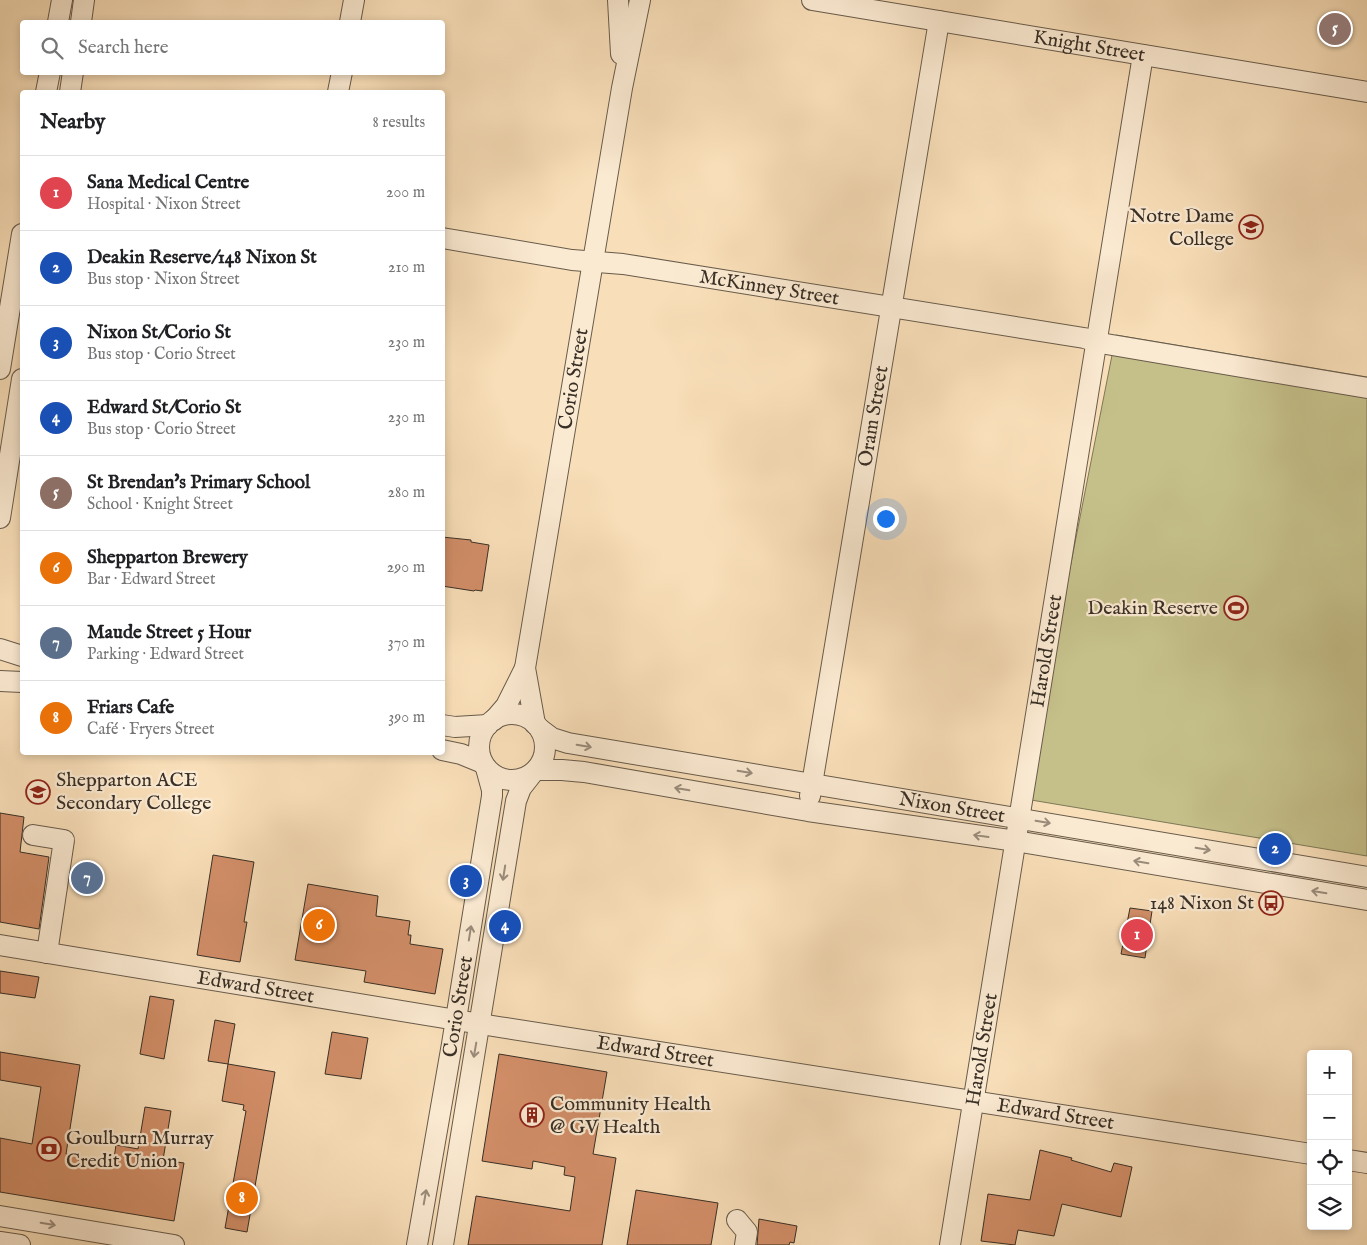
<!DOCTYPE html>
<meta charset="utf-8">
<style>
body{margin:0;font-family:"IM FELL English",serif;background:#f6f6f6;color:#202124}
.controls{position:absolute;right:15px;bottom:15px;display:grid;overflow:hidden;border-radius:5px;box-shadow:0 2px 8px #0003}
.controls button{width:45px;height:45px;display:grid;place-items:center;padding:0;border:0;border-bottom:1px solid #e0e0e0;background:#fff;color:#202124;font:25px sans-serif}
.you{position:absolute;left:885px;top:518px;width:18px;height:18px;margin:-12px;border:4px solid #fff;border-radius:50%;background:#1a73e8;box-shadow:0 0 0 8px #1a73e833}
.badge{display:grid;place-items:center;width:32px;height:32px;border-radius:50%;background:#0b8043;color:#fff;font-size:16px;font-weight:700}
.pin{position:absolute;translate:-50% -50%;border:2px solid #fff;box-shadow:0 1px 5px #0006}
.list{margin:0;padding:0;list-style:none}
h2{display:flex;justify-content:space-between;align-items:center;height:65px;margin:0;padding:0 20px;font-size:21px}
h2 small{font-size:16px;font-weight:400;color:#757577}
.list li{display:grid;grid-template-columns:32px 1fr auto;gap:15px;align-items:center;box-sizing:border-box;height:75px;padding:0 20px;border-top:1px solid #e0e0e0}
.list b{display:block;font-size:19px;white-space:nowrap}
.list p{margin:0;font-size:16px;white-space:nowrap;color:#757577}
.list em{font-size:16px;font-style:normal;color:#757577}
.icon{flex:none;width:28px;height:28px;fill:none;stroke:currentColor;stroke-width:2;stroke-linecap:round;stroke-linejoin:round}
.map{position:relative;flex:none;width:1367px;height:1245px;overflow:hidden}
.search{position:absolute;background:#fff;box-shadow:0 2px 8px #0003;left:20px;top:20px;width:425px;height:55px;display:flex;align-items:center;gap:12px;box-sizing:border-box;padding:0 18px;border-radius:5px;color:#757577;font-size:19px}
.panel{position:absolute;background:#fff;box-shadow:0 2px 8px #0003;left:20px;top:90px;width:425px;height:665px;border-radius:5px}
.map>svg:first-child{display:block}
.park{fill:#c5c08a;stroke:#7e7858}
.building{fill:#d38f69;stroke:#382f26}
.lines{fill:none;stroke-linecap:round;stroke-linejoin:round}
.minor-casing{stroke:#685b4b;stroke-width:22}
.minor{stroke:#fbead2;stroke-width:20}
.oneway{stroke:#9a8c7c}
.labels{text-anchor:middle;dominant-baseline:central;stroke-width:4.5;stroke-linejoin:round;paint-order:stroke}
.street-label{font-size:20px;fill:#382f26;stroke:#fbead2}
.poi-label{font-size:20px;fill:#382f26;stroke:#fbead2;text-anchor:end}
</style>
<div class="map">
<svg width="1367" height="1245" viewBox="0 0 1367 1245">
<rect width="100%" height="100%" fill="#f9dfb9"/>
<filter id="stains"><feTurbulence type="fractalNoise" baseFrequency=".004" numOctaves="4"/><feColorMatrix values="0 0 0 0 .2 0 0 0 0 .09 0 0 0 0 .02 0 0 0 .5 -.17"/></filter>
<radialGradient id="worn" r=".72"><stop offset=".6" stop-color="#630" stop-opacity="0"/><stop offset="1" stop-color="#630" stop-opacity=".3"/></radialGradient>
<!-- park -->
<path class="park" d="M1116 335 1367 377V856L1031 800 1069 573Z"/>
<!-- building -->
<g class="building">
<path d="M442 537 471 540V542L489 545 482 591 475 590 474 591 442 586Z"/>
<path d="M0 813 24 817 20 852 49 857 39 929 0 922Z"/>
<path d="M213 855 254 862 244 922H247L240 962 197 955Z"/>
<path d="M308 884 378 896 376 916 410 921 408 935H411L410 944 443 949 435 994 364 982 366 971 295 960Z"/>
<path d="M1130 908 1152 911 1145 958 1121 954Z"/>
<path d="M0 971 39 977 35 998 0 993Z"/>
<path d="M150 996 174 1000 164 1059 140 1054Z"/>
<path d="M215 1020 235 1024 228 1064 275 1072 247 1232 225 1228 246 1111 243 1110 244 1105 222 1101 228 1064 208 1061Z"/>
<path d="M332 1032 368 1038 361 1079 325 1074Z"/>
<path d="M0 1052 80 1065 66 1154 79 1157 78 1160 113 1165 116 1145 138 1149 145 1107 171 1111 163 1160 184 1163 174 1221 0 1192V1138L32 1144 41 1087 0 1080Z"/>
<path d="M499 1054 607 1072 593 1154 616 1158 602 1245H468L476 1196 570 1211 575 1177 564 1175 565 1167 533 1161 532 1169 482 1161Z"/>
<path d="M1040 1150 1072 1158 1071 1160 1111 1172 1114 1163 1132 1167 1121 1217 1062 1204 1054 1236 1018 1230 1015 1245 981 1241 988 1194 1030 1200Z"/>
<path d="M636 1190 718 1203 711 1245H627Z"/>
<path d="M759 1219 797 1226 794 1243 790 1242 789 1245H757Z"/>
</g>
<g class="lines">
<!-- minor casing -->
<g class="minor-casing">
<g id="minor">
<path d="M618 0 621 54"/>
<path id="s1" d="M812 0 1367 92"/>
<path d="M58 22 62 0"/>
<path d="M81 22 84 0"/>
<path d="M350 22 354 0"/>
<path d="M46 92 50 72"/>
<path d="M70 92 73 72"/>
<path d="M338 92 342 72"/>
<path id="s2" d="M442 238 572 260 623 264 1084 338 1106 344 1367 388"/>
<path d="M0 369 22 234"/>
<path d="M0 518 22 379"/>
<path d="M0 649 22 656"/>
<path d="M0 681 22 682"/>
<circle cx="512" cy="747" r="33"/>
<path d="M494 720 506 706 525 668"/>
<path id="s3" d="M535 724 525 668 622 88 640 0"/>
<path d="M442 725 455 727 488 725"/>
<path id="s4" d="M540 729 552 738 568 743 1367 877"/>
<path d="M442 750 461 754 483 763"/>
<path d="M536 770H562L584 772 808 811 1016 841 1367 900"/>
<path id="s5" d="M810 796 939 21"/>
<path d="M33 835 64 840 47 953"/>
<path id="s6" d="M0 945 499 1027 1311 1154"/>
<path d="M1348 1160 1367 1163"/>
<path d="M0 1216 174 1245"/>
<path d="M737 1220 747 1232 745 1245"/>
<path d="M0 1242 20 1245"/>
<path id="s7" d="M417 1245 452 1044 492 796V790L486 768"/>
<path d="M443 1245 516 801 521 788 532 774"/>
<path id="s8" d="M950 1245 1143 55"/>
</g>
</g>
<!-- minor -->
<use href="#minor" class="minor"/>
</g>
<!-- one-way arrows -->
<defs><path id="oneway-shaft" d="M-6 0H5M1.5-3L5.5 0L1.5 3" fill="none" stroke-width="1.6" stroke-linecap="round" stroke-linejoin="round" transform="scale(1.25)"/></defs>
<g class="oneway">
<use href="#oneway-shaft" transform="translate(584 746) rotate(10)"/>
<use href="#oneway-shaft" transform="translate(745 772) rotate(9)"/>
<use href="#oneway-shaft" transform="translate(682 789) rotate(-170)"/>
<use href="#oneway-shaft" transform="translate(1043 822) rotate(9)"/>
<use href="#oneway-shaft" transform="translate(981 836) rotate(-172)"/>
<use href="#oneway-shaft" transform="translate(1203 849) rotate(9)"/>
<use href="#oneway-shaft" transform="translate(1141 862) rotate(-171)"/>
<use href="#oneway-shaft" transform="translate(504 873) rotate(99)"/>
<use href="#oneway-shaft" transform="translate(1319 892) rotate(-171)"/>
<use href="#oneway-shaft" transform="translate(470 933) rotate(-81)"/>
<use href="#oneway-shaft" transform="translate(475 1050) rotate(100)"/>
<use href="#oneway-shaft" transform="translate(425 1197) rotate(-80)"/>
<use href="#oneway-shaft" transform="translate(48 1224) rotate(10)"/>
</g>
<!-- icons -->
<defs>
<g id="school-ring" transform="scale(1.25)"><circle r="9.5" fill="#fbead2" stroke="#8f2418" stroke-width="1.5"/><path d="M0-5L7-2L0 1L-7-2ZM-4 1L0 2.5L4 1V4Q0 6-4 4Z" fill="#8f2418"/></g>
<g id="stadium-ring" transform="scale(1.25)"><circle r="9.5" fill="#fbead2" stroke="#8f2418" stroke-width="1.5"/><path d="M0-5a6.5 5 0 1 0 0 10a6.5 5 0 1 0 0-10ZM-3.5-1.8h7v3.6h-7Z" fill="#8f2418"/></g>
<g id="bus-ring" transform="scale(1.25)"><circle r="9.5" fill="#fbead2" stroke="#8f2418" stroke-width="1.5"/><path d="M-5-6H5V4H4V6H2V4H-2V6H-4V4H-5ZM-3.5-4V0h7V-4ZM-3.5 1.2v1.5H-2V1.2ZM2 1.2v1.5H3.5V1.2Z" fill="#8f2418"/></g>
<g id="building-ring" transform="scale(1.25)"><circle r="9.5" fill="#fbead2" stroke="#8f2418" stroke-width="1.5"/><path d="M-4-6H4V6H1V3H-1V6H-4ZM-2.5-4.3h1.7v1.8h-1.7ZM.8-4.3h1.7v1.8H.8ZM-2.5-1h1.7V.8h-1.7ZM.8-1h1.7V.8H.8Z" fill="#8f2418"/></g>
<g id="bank-ring" transform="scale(1.25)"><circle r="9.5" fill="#fbead2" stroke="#8f2418" stroke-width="1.5"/><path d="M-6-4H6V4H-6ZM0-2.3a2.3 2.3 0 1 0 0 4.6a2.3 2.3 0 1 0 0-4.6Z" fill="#8f2418"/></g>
</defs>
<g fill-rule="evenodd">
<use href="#school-ring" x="1251" y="227"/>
<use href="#stadium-ring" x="1236" y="608"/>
<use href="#school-ring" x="38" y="792"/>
<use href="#bus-ring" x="1271" y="903"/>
<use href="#building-ring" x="532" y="1115"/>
<use href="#bank-ring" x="49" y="1149"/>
</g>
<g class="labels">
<!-- street labels -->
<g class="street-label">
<text stroke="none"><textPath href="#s1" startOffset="281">Knight Street</textPath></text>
<text stroke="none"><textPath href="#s2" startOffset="331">McKinney Street</textPath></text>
<text stroke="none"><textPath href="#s3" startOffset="350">Corio Street</textPath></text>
<text stroke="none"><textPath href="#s5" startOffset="385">Oram Street</textPath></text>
<text stroke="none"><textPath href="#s8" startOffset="602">Harold Street</textPath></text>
<text stroke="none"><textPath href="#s4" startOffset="421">Nixon Street</textPath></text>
<text stroke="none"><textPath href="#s6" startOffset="259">Edward Street</textPath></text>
<text stroke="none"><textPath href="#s7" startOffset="242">Corio Street</textPath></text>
<text stroke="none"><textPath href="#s8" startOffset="198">Harold Street</textPath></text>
<text stroke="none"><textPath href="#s6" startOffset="664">Edward Street</textPath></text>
<text stroke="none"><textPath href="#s6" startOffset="1069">Edward Street</textPath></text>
</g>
<!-- poi labels -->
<g class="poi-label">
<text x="1234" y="216">Notre Dame<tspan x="1234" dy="23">College</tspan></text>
<text x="1218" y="608">Deakin Reserve</text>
<text x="56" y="780" text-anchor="start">Shepparton ACE<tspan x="56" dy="23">Secondary College</tspan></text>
<text x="1254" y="903">148 Nixon St</text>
<text x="550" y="1104" text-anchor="start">Community Health<tspan x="550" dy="23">@ GV Health</tspan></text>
<text x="66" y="1138" text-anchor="start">Goulburn Murray<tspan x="66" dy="23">Credit Union</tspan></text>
</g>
</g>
<rect width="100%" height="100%" filter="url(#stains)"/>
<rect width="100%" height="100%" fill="url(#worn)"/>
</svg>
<div class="controls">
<button>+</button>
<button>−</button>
<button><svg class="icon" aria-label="locate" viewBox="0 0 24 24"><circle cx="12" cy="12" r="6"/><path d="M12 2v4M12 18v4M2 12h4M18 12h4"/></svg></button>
<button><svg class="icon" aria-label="layers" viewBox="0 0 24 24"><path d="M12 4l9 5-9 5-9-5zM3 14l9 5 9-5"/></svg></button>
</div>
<div class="you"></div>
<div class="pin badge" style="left:1137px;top:935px;background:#e0444e">1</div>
<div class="pin badge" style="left:1275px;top:849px;background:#1a4fb4">2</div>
<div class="pin badge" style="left:466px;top:881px;background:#1a4fb4">3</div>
<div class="pin badge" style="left:505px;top:926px;background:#1a4fb4">4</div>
<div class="pin badge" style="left:1335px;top:29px;background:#8d6e63">5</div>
<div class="pin badge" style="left:319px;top:925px;background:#e8710a">6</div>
<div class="pin badge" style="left:87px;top:878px;background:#5c6f8a">7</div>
<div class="pin badge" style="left:242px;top:1198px;background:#e8710a">8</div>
<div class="search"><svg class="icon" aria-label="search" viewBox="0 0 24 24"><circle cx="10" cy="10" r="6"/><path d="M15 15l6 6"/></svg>Search here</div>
<section class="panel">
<h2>Nearby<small>8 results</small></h2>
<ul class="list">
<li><span class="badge" style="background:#e0444e">1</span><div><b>Sana Medical Centre</b><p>Hospital · Nixon Street</p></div><em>200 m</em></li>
<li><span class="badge" style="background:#1a4fb4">2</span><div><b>Deakin Reserve/148 Nixon St</b><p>Bus stop · Nixon Street</p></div><em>210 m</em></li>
<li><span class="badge" style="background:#1a4fb4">3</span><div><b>Nixon St/Corio St</b><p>Bus stop · Corio Street</p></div><em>230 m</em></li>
<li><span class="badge" style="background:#1a4fb4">4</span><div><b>Edward St/Corio St</b><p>Bus stop · Corio Street</p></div><em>230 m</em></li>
<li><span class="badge" style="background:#8d6e63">5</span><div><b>St Brendan's Primary School</b><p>School · Knight Street</p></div><em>280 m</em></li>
<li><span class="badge" style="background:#e8710a">6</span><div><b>Shepparton Brewery</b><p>Bar · Edward Street</p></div><em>290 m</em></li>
<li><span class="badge" style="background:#5c6f8a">7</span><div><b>Maude Street 5 Hour</b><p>Parking · Edward Street</p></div><em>370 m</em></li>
<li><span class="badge" style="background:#e8710a">8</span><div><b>Friars Cafe</b><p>Café · Fryers Street</p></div><em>390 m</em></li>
</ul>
</section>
</div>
